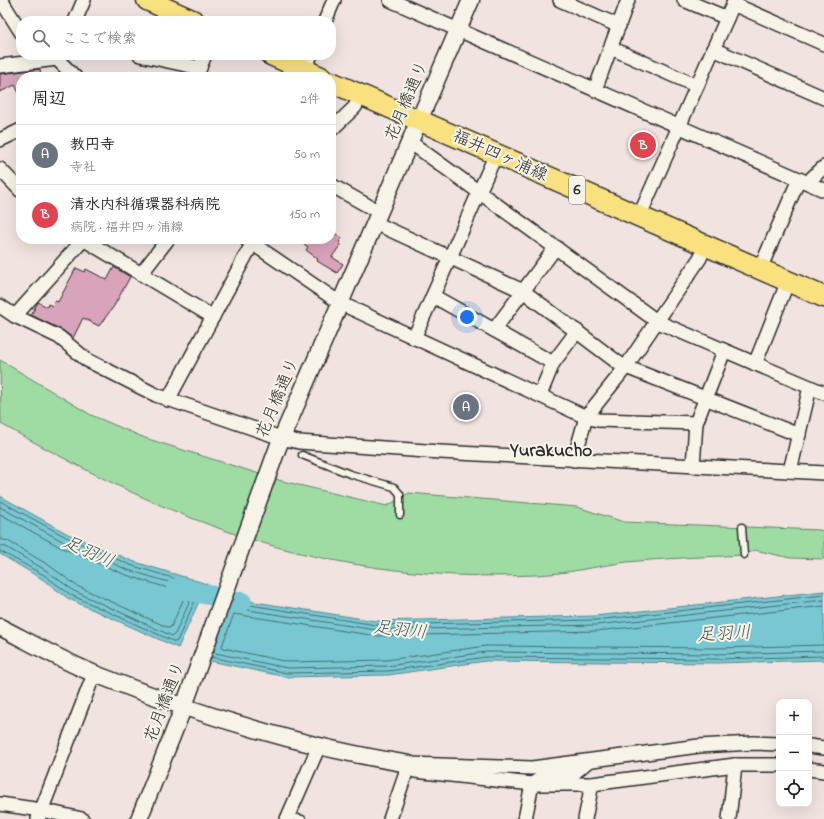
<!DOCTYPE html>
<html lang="ja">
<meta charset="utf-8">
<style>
body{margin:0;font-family:"Indie Flower","Klee One",sans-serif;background:#f2f2f2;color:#222}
.controls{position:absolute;right:12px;bottom:12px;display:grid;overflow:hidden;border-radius:8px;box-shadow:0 4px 16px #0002}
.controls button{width:36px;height:36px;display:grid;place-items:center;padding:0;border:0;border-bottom:1px solid #e0e0e0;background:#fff;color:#222;font:20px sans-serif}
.you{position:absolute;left:467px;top:317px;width:14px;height:14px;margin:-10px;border:3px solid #fff;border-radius:50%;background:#1a73e8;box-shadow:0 0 0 6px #1a73e833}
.badge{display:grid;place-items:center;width:26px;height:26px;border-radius:50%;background:#c8321e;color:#fff;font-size:13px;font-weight:700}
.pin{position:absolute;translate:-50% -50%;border:2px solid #fff;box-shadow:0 1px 4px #0006}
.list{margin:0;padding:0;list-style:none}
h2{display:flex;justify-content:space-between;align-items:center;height:52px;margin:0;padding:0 16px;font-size:17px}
h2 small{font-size:13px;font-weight:400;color:#767676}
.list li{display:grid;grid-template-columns:26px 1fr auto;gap:12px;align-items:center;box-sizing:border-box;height:60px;padding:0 16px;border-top:1px solid #e0e0e0}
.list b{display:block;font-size:15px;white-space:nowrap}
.list p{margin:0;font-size:13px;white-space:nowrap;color:#767676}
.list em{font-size:13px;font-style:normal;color:#767676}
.icon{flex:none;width:22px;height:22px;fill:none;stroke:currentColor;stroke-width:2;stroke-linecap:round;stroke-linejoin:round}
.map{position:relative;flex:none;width:824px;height:819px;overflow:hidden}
.search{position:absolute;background:#fff;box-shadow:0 4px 16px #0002;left:16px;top:16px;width:320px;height:44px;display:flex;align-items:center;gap:10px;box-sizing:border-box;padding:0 14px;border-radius:16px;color:#767676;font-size:15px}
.panel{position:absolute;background:#fff;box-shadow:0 4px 16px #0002;left:16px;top:72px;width:320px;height:172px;border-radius:16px}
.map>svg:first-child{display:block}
.green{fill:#9edca4;stroke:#648468}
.water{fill:#78c8d3;stroke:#598990}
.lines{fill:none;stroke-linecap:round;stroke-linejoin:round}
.shore{stroke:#4a6a6e;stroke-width:1}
.river{stroke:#78c8d3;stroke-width:20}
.building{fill:#d8a3bb;stroke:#2b2b2b}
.service-casing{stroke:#2b2b2b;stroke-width:9}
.minor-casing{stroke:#2b2b2b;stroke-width:16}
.tertiary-casing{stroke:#2b2b2b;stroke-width:19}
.primary-casing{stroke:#2b2b2b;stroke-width:23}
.service{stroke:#f7f3e8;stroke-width:6}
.minor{stroke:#f7f3e8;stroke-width:13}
.tertiary{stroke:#f7f3e8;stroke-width:16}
.primary{stroke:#fae180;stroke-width:20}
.labels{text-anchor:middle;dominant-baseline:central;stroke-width:4;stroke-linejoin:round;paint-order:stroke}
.shield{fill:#f7f3e8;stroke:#686764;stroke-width:1}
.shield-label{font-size:16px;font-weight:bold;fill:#2b2b2b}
.street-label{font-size:17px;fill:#2b2b2b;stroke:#f7f3e8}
.water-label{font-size:18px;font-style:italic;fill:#425a5d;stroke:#f7f3e8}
.quarter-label{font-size:19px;font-weight:bold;fill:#2b2b2b;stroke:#f7f3e8}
</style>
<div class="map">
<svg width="824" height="819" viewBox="0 0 824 819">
<rect width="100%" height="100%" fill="#f1e3df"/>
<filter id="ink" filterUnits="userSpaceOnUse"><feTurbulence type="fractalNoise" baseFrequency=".025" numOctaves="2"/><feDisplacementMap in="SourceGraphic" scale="8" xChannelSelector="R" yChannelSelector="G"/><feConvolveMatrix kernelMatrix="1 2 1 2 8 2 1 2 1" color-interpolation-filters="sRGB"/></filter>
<g filter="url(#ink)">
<!-- green -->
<path class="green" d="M0 360 91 415 145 438 282 481 387 506 409 493 577 507 624 522 819 530 824 531V559L790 558 755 550 744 555C705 557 666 558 627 562 597 566 566 574 535 575 429 580 318 565 218 528 142 501 71 463 1 424Z"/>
<!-- water -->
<g class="water">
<path d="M0 496 68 534 132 561 207 584 178 648 69 599 42 579 0 554Z"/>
<path d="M824 591V660L717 663 486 661 388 675 286 677 201 659 223 597 376 621 595 616Z"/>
</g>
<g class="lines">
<!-- shore -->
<g class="shore">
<path d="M0 501 66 537 130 565 199 586 200 589 177 641 175 642 71 595 44 575 0 551"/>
<path d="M0 507 64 542 128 570 192 589 194 592 175 634 172 636 74 591 47 571 6 547 0 545"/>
<path d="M0 514 62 548 126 575 184 593 185 596 171 627 169 628 77 586 50 566 8 541 0 539"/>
<path d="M231 602 376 625 596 620 824 595"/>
<path d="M824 606 596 631 377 636 234 614 222 646 223 648 288 662 387 660 486 646 716 648 824 645"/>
<path d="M229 607 376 630 596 625 824 600"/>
<path d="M214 650 215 653 287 668 387 666 486 652 716 654 824 651"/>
<path d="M211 657 287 673 388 671 486 657 717 659 824 656"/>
</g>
<!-- river -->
<path class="river" d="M176 588 242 602"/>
</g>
<!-- building -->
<g class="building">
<path d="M40 69 41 76 21 77V97L15 85 0 92V74Z"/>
<path d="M331 231 342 238 339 242 341 244 332 257 343 264 337 273 317 261 318 259 306 250 308 247 297 239H331Z"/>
<path d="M114 267 130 277 114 306 99 326 83 318 73 338 62 330 31 315 38 302 47 307 48 304 52 306 55 301 58 302 76 268 85 272 86 269 107 280Z"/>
</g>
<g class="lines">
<!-- service casing -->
<g class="service-casing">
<g id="service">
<path d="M302 455 350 474 394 487 400 494V515"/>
<path d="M742 527 744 555"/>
<path d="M288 816 302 819"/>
</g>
</g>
<!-- minor casing -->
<g class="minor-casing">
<g id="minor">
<path d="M1 0 21 32"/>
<path d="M390 0 824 190"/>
<path d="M560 0 619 26"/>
<path d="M684 0 727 18"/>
<path d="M733 4 824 44"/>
<path d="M75 21 84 0"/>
<path d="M325 21 334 0"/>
<path d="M611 48 697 86"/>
<path d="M713 49 824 98"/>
<path d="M140 55 200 68"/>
<path d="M57 59 75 77"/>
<path d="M0 66 57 59 59 55"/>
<path d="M304 70 311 55"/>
<path d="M196 77 205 55"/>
<path d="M595 90 628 0"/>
<path d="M331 130 355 107 361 95"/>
<path d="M0 140 21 130"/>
<path d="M410 142 658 322 824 393"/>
<path d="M0 169 21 191"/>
<path d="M810 183 812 178 824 167"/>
<path d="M331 185 379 212"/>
<path d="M639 217 735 0"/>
<path d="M375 223 523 291 625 368"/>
<path d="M83 239 213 317"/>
<path d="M246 239 340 303 586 417 598 420 696 423"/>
<path d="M760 269 799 179"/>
<path d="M141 274 168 239"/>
<path d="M433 296 553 363"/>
<path d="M0 306 15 316 59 337 87 360 156 395 281 438 299 442 440 452 824 473"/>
<path d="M15 316 84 239"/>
<path d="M494 330 556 247"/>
<path d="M414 338 496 154"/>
<path d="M755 364 788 281"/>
<path d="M626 367 799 435"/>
<path d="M540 395 553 363 577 331"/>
<path d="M168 400 252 244"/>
<path d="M574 460 586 417 625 368 700 258 705 246"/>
<path d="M693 466 696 423 724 351"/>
<path d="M790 471 810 387"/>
<path d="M809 746 824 748"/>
<path d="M809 769 824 771"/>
<path d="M415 771 532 784H592L735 765H779"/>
<path d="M0 804 41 810 82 819"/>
<path d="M38 819 94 674"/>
<path d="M287 819 319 746"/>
<path d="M390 819 409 764 532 768 699 746 753 743 779 744"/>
<path d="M525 819 532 784 543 777 573 774 587 762"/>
<path d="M585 819 592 784"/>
<path d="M729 819 735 765"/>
</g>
</g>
<!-- tertiary casing -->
<g class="tertiary-casing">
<g id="tertiary">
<path d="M0 627C31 643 63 661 95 674 196 714 302 747 409 764"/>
<path d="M139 819 184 706 278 447 471 0"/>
</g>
</g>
<!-- primary casing -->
<g class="primary-casing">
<g id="primary">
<path d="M147 0 194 21"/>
<path d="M271 55 321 77"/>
<path d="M331 82 824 297"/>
</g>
</g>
<!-- service -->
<use href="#service" class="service"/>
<!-- minor -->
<use href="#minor" class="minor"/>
<!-- tertiary -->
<use href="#tertiary" class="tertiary"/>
<!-- primary -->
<use href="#primary" class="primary"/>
</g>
</g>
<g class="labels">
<!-- shield labels -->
<rect class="shield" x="569" y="176" width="16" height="28" rx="3"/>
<g class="shield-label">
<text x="577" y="190">6</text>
</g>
<!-- street labels -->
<g class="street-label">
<text transform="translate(407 101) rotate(-67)">花月橋通り</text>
<text transform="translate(500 156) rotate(24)">福井四ヶ浦線</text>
<text transform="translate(278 398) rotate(-67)">花月橋通り</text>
<text transform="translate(165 702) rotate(-69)">花月橋通り</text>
</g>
<!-- water labels -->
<g class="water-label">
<text transform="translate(88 553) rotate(24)">足羽川</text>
<text transform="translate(400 631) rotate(6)">足羽川</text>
<text transform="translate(724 635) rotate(-3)">足羽川</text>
</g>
<!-- quarter labels -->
<g class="quarter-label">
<text x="551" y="451">Yurakucho</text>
</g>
</g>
</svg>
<div class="controls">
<button>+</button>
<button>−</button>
<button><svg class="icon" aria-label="locate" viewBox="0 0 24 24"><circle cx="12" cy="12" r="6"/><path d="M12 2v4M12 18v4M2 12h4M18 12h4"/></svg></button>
</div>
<div class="you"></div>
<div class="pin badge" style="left:466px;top:407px;background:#6b7280">A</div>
<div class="pin badge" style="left:643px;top:145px;background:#e0444e">B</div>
<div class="search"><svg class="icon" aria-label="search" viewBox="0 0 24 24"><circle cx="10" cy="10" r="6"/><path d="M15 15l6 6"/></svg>ここで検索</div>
<section class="panel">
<h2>周辺<small>2件</small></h2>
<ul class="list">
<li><span class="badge" style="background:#6b7280">A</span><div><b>教円寺</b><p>寺社</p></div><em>50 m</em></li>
<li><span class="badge" style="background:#e0444e">B</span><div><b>清水内科循環器科病院</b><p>病院 · 福井四ヶ浦線</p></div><em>150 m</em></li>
</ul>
</section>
</div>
